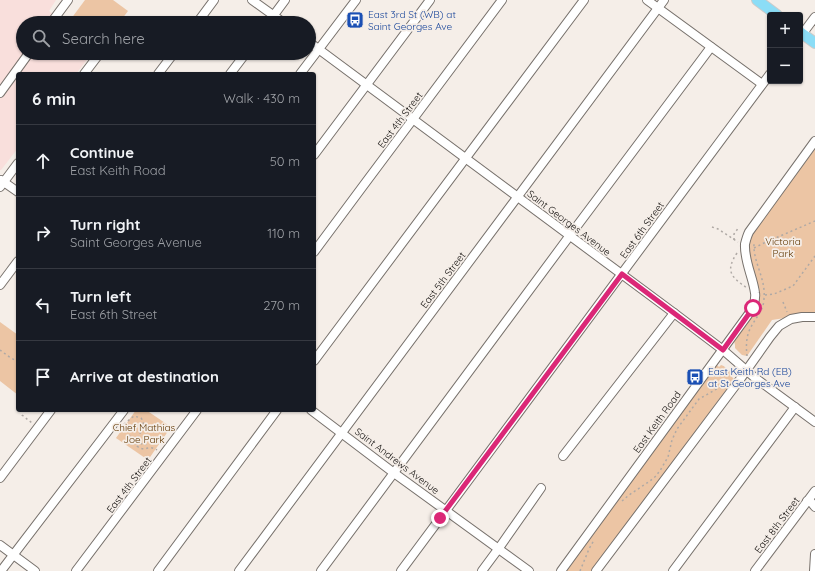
<!DOCTYPE html>
<meta charset="utf-8">
<style>
body{margin:0;font-family:Quicksand,sans-serif;background:#20242c;color:#f1f3f6}
.controls{position:absolute;right:12px;top:12px;display:grid;overflow:hidden;border-radius:4px;box-shadow:0 1px 3px #0004}
.controls button{width:36px;height:36px;display:grid;place-items:center;padding:0;border:0;border-bottom:1px solid #363941;background:#171b24;color:#f1f3f6;font:20px sans-serif}
.stop{position:absolute;width:12px;height:12px;margin:-9px;border:3px solid #db2777;border-radius:50%;background:#fff}
.stop.end{background:#db2777;border-color:#fff;box-shadow:0 1px 4px #0008}
.list{margin:0;padding:0;list-style:none}
h2{display:flex;justify-content:space-between;align-items:center;height:52px;margin:0;padding:0 16px;font-size:17px}
h2 small{font-size:13px;font-weight:400;color:#9ea1a6}
.list li{display:grid;grid-template-columns:26px 1fr auto;gap:12px;align-items:center;box-sizing:border-box;height:72px;padding:0 16px;border-top:1px solid #363941}
.list b{display:block;font-size:15px;white-space:nowrap}
.list p{margin:0;font-size:13px;white-space:nowrap;color:#9ea1a6}
.list em{font-size:13px;font-style:normal;color:#9ea1a6}
.icon{flex:none;width:22px;height:22px;fill:none;stroke:currentColor;stroke-width:2;stroke-linecap:round;stroke-linejoin:round}
.map{position:relative;flex:none;width:815px;height:571px;overflow:hidden}
.search{position:absolute;background:#171b24;box-shadow:0 1px 3px #0004;left:16px;top:16px;width:300px;height:44px;display:flex;align-items:center;gap:10px;box-sizing:border-box;padding:0 14px;border-radius:22px;color:#9ea1a6;font-size:15px}
.panel{position:absolute;background:#171b24;box-shadow:0 1px 3px #0004;left:16px;top:72px;width:300px;height:340px;border-radius:4px}
.map>svg:first-child{display:block}
.commercial{fill:#f9dfdc}
.green{fill:#ecc5a4}
.lines{fill:none;stroke-linecap:round;stroke-linejoin:round}
.minor-casing{stroke:#77716c;stroke-width:10}
.major-casing{stroke:#cccbca;stroke-width:12}
.path{stroke:#afa9a5;stroke-width:1.5;stroke-dasharray:2 3;stroke-linecap:butt}
.minor{stroke:#fff;stroke-width:8}
.major{stroke:#8bddf6;stroke-width:10}
.route{stroke:#db2777;stroke-width:5}
.labels{text-anchor:middle;dominant-baseline:central;stroke-width:3.5;stroke-linejoin:round;paint-order:stroke}
.transit-label{font-size:10px;fill:#164399;stroke:#f5eee8;text-anchor:start}
.street-label{font-size:10px;fill:#151210;stroke:#f5eee8}
.park-label{font-size:10px;fill:#603601;stroke:#f5eee8}
</style>
<div class="map">
<svg width="815" height="571" viewBox="0 0 815 571">
<rect width="100%" height="100%" fill="#f5eee8"/>
<!-- commercial -->
<path class="commercial" d="M0 0H56L49 11 66 23H23V53H92L76 74H18V148L1 170H0Z"/>
<!-- green -->
<g class="green">
<path d="M85 0H113L128 11 119 23H68Z"/>
<path d="M815 149V312L791 317 772 320 747 356 742 355 735 348V345L734 341 754 312V273L750 257 749 244 752 234Z"/>
<path d="M0 322 18 335V395L0 381Z"/>
<path d="M717 365 719 367 721 365C725 366 727 369 730 371V375L734 379 592 571H564Z"/>
<path d="M136 410H146L171 427 148 460 116 438Z"/>
</g>
<g class="lines">
<!-- minor casing -->
<g class="minor-casing">
<g id="minor">
<path d="M252 0 284 23"/>
<path d="M647 0 762 84"/>
<path d="M51 23 68 0"/>
<path d="M197 23 214 0"/>
<path d="M268 23 285 0"/>
<path d="M800 37 815 17"/>
<path d="M309 42 674 313 723 350 754 377 815 422"/>
<path d="M84 74 100 53"/>
<path d="M158 74 174 53"/>
<path d="M230 74 246 53"/>
<path d="M300 74 356 0"/>
<path d="M0 93 29 53"/>
<path d="M314 155 430 0"/>
<path d="M1 180 18 192"/>
<path d="M0 187 18 163"/>
<path d="M314 252 366 182 502 0"/>
<path d="M0 285 18 261"/>
<path d="M314 361 584 0"/>
<path d="M311 410 394 473 529 571"/>
<path d="M563 456 674 313"/>
<path d="M0 478 51 410"/>
<path d="M807 501 811 502 815 507"/>
<path d="M0 545 35 571"/>
<path d="M1 571 124 410"/>
<path d="M76 571 197 410"/>
<path d="M158 571 277 410"/>
<path d="M239 571 664 0"/>
<path d="M321 571 565 242 711 47"/>
<path d="M401 571 770 74"/>
<path d="M482 571 499 548 541 488"/>
<path d="M561 571 753 308C754 303 756 298 755 293 753 277 744 261 745 244 746 240 747 236 749 232L815 141"/>
<path d="M596 571 741 378 770 337 779 326 791 319 802 317H815"/>
<path d="M673 571 795 407"/>
<path d="M755 571 815 491"/>
<path d="M814 571 815 554"/>
</g>
</g>
<!-- major casing -->
<g class="major-casing">
<g id="major">
<path d="M757 0 777 15"/>
<path d="M800 32 815 43"/>
</g>
</g>
<!-- path -->
<g class="path">
<path d="M712 227 718 229 738 242"/>
<path d="M734 240V234L739 227"/>
<path d="M754 248 764 243 815 221"/>
<path d="M737 253C725 271 731 277 747 288"/>
<path d="M765 295 774 294 793 286 815 256"/>
<path d="M783 302 787 312"/>
<path d="M0 350 8 356 18 362"/>
<path d="M747 356C746 347 746 337 750 329 755 318 764 311 764 298 766 279 753 262 754 244"/>
<path d="M21 410 22 415 32 423"/>
<path d="M124 424 134 416 141 418C149 428 134 435 137 446 145 453 148 444 157 450"/>
<path d="M130 435 129 436 131 439 130 442 131 444H133L140 443 145 445 147 442"/>
<path d="M622 501 629 495 650 481 656 476 661 469 668 457 672 440 677 429 699 399 727 383 729 379"/>
<path d="M580 571 589 549 594 540"/>
</g>
<!-- minor -->
<use href="#minor" class="minor"/>
<!-- major -->
<use href="#major" class="major"/>
</g>
<g class="lines">
<!-- route -->
<path class="route" d="M440 518 622 274 723 350 753 308"/>
</g>
<!-- icons -->
<defs>
<g id="bus-square" transform="scale(0.9)"><rect x="-9" y="-9" width="18" height="18" rx="4" fill="#1a4fb4" stroke="#f5eee8"/><path d="M-5-6H5V4H4V6H2V4H-2V6H-4V4H-5ZM-3.5-4V0h7V-4ZM-3.5 1.2v1.5H-2V1.2ZM2 1.2v1.5H3.5V1.2Z" fill="#fff"/></g>
</defs>
<g fill-rule="evenodd">
<use href="#bus-square" x="355" y="20"/>
<use href="#bus-square" x="695" y="377"/>
</g>
<g class="labels">
<!-- transit labels -->
<g class="transit-label">
<text x="368" y="14">East 3rd St (WB) at<tspan x="368" dy="12">Saint Georges Ave</tspan></text>
<text x="708" y="371">East Keith Rd (EB)<tspan x="708" dy="12">at St Georges Ave</tspan></text>
</g>
<!-- street labels -->
<g class="street-label">
<text transform="translate(400 120) rotate(-53)">East 4th Street</text>
<text transform="translate(569 223) rotate(37)">Saint Georges Avenue</text>
<text transform="translate(642 230) rotate(-54)">East 6th Street</text>
<text transform="translate(443 280) rotate(-53)">East 5th Street</text>
<text transform="translate(657 422) rotate(-54)">East Keith Road</text>
<text transform="translate(397 461) rotate(37)">Saint Andrews Avenue</text>
<text transform="translate(129 485) rotate(-53)">East 4th Street</text>
<text transform="translate(777 525) rotate(-53)">East 8th Street</text>
</g>
<!-- park labels -->
<g class="park-label">
<text x="783" y="241">Victoria<tspan x="783" dy="12">Park</tspan></text>
<text x="144" y="427">Chief Mathias<tspan x="144" dy="12">Joe Park</tspan></text>
</g>
</g>
</svg>
<div class="controls">
<button>+</button>
<button>−</button>
</div>
<div class="stop" style="left:753px;top:308px"></div>
<div class="stop end" style="left:440px;top:518px"></div>
<div class="search"><svg class="icon" aria-label="search" viewBox="0 0 24 24"><circle cx="10" cy="10" r="6"/><path d="M15 15l6 6"/></svg>Search here</div>
<section class="panel">
<h2>6 min<small>Walk · 430 m</small></h2>
<ul class="list">
<li><svg class="icon" aria-label="ahead" viewBox="0 0 24 24"><path d="M12 20V5M6 11l6-6 6 6"/></svg><div><b>Continue</b><p>East Keith Road</p></div><em>50 m</em></li>
<li><svg class="icon" aria-label="right" viewBox="0 0 24 24"><path d="M7 20v-9h11M14 6l5 5-5 5"/></svg><div><b>Turn right</b><p>Saint Georges Avenue</p></div><em>110 m</em></li>
<li><svg class="icon" aria-label="left" viewBox="0 0 24 24"><path d="M17 20v-9H6M10 6l-5 5 5 5"/></svg><div><b>Turn left</b><p>East 6th Street</p></div><em>270 m</em></li>
<li><svg class="icon" aria-label="arrive" viewBox="0 0 24 24"><path d="M6 21V4h12l-3 4 3 4H6"/></svg><div><b>Arrive at destination</b></div></li>
</ul>
</section>
</div>
